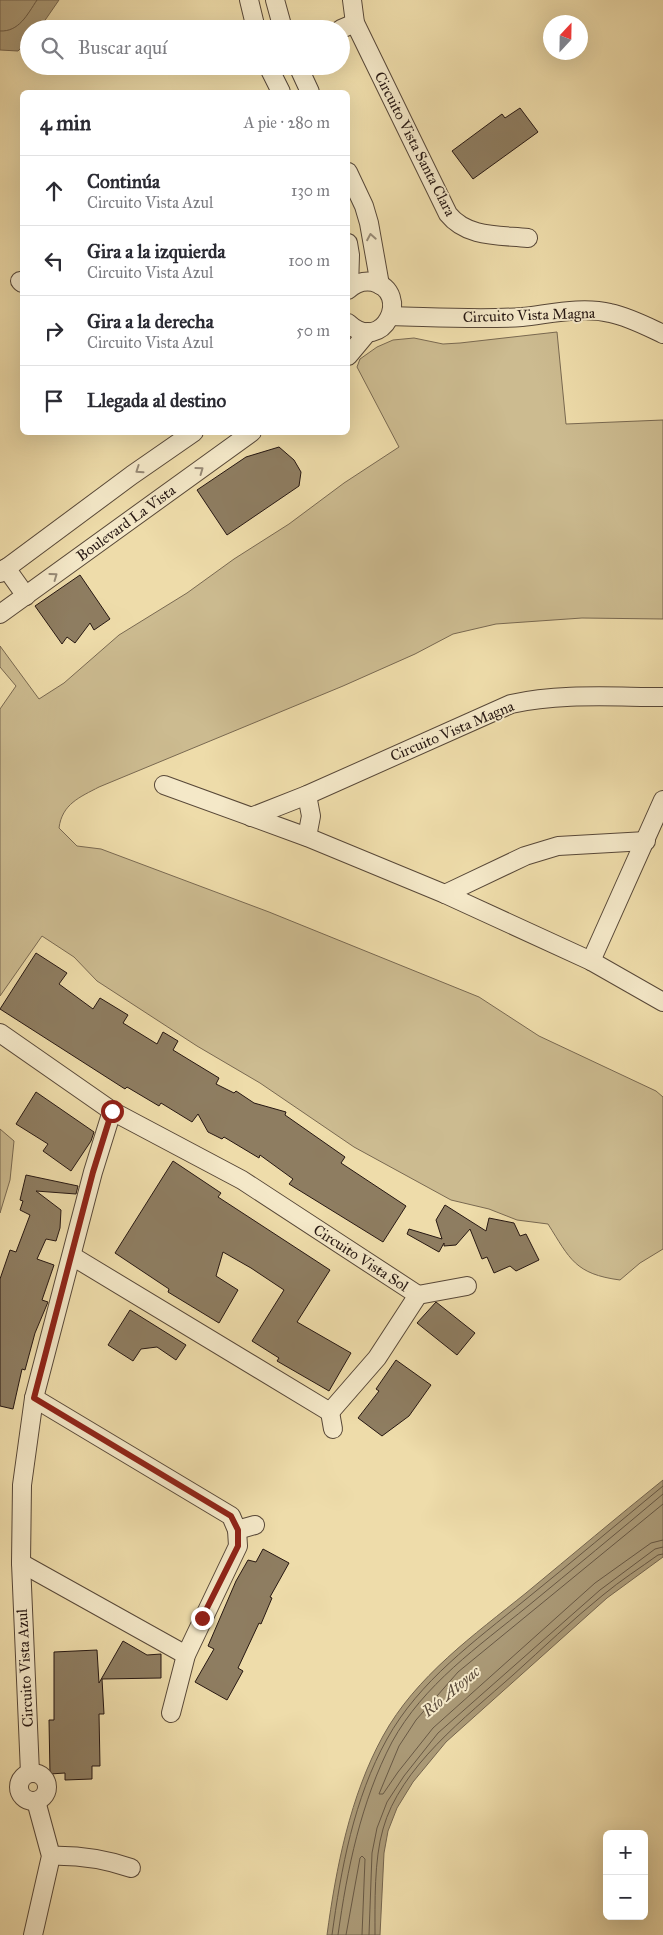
<!DOCTYPE html>
<html lang="es">
<meta charset="utf-8">
<style>
body{margin:0;font-family:"IM FELL Great Primer",serif;background:#f7f7f7;color:#2b2b33}
.controls{position:absolute;right:15px;bottom:15px;display:grid;overflow:hidden;border-radius:8px;box-shadow:0 5px 20px #0002}
.controls button{width:45px;height:45px;display:grid;place-items:center;padding:0;border:0;border-bottom:1px solid #e1e1e2;background:#fff;color:#2b2b33;font:25px sans-serif}
.compass{position:absolute;left:543px;top:15px;width:45px;height:45px;border-radius:50%;background:#fff;box-shadow:0 5px 20px #0002;rotate:22deg}
.stop{position:absolute;width:15px;height:15px;margin:-11px;border:4px solid #8f2418;border-radius:50%;background:#fff}
.stop.end{background:#8f2418;border-color:#fff;box-shadow:0 1px 5px #0008}
.list{margin:0;padding:0;list-style:none}
h2{display:flex;justify-content:space-between;align-items:center;height:65px;margin:0;padding:0 20px;font-size:21px}
h2 small{font-size:16px;font-weight:400;color:#7c7c81}
.list li{display:grid;grid-template-columns:32px 1fr auto;gap:15px;align-items:center;box-sizing:border-box;height:70px;padding:0 20px;border-top:1px solid #e1e1e2}
.list b{display:block;font-size:19px;white-space:nowrap}
.list p{margin:0;font-size:16px;white-space:nowrap;color:#7c7c81}
.list em{font-size:16px;font-style:normal;color:#7c7c81}
.icon{flex:none;width:28px;height:28px;fill:none;stroke:currentColor;stroke-width:2;stroke-linecap:round;stroke-linejoin:round}
.map{position:relative;flex:none;width:663px;height:1935px;overflow:hidden}
.search{position:absolute;background:#fff;box-shadow:0 5px 20px #0002;left:20px;top:20px;width:330px;height:55px;display:flex;align-items:center;gap:12px;box-sizing:border-box;padding:0 18px;border-radius:28px;color:#7c7c81;font-size:19px}
.panel{position:absolute;background:#fff;box-shadow:0 5px 20px #0002;left:20px;top:90px;width:330px;height:345px;border-radius:8px}
.map>svg:first-child{display:block}
.green{fill:#ccbb90;stroke:#796951}
.water{fill:#aa9976;stroke:#75654e}
.lines{fill:none;stroke-linecap:round;stroke-linejoin:round}
.shore{stroke:#685844;stroke-width:1}
.building{fill:#8e7d61;stroke:#261712}
.minor-casing{stroke:#584838;stroke-width:20}
.minor{stroke:#f4e8c8;stroke-width:18}
.oneway{stroke:#978a76}
.route{stroke:#8f2418;stroke-width:6}
.labels{text-anchor:middle;dominant-baseline:central;stroke-width:4;stroke-linejoin:round;paint-order:stroke}
.street-label{font-size:15px;fill:#261712;stroke:#f4e8c8}
.water-label{font-size:16px;font-style:italic;fill:#5b4b3a;stroke:#f4e8c8}
</style>
<div class="map">
<svg width="663" height="1935" viewBox="0 0 663 1935">
<rect width="100%" height="100%" fill="#eedcaa"/>
<filter id="stains"><feTurbulence type="fractalNoise" baseFrequency=".004" numOctaves="4"/><feColorMatrix values="0 0 0 0 .2 0 0 0 0 .09 0 0 0 0 .02 0 0 0 .5 -.17"/></filter>
<radialGradient id="worn" r=".72"><stop offset=".6" stop-color="#630" stop-opacity="0"/><stop offset="1" stop-color="#630" stop-opacity=".3"/></radialGradient>
<!-- green -->
<g class="green">
<path d="M557 332 566 424 663 420V619L582 618 496 624 453 634 415 654 343 686 99 787C80 797 62 804 59 828L77 846 101 849 269 912 479 997 539 1036 656 1091 663 1097V1249L640 1263 620 1280C575 1274 570 1259 548 1224L517 1220 489 1209 451 1200 354 1147 260 1083 197 1046 97 981 74 957 42 936 0 996V709L16 686 0 667V646L39 699 64 683 119 635 187 593 234 559 289 524 344 483 399 447 357 367 360 359 377 347 393 340 414 338 443 344 460 343Z"/>
<path d="M0 1129 14 1141 10 1180 0 1213Z"/>
</g>
<!-- water -->
<g class="water">
<path d="M0 0H59L39 29H29V40L18 51 0 50Z"/>
<path d="M663 1480V1557L607 1598 446 1742 413 1782 397 1808 388 1831 384 1853 380 1935H327C336 1868 350 1796 383 1736 416 1676 474 1635 526 1593 572 1555 617 1517 663 1480Z"/>
</g>
<g class="lines">
<!-- shore -->
<g class="shore">
<path d="M0 31C19 32 27 15 37 0"/>
<path d="M663 1504 458 1672 416 1720 399 1746 379 1794H383L398 1772 433 1728 595 1583 651 1543 663 1540"/>
<path d="M332 1935C341 1869 354 1798 387 1739 419 1681 475 1641 525 1600 572 1562 617 1524 663 1486"/>
<path d="M338 1935C347 1870 361 1801 392 1742 423 1685 479 1646 528 1606 573 1569 618 1532 663 1494"/>
<path d="M346 1935 360 1858 362 1856 365 1859 362 1935"/>
<path d="M369 1935 372 1853 377 1828 387 1802 404 1776 438 1733 600 1590 655 1549 663 1547"/>
<path d="M375 1935C375 1903 374 1860 383 1829 400 1767 466 1717 513 1675 543 1648 572 1620 603 1595 621 1580 640 1568 658 1555L663 1554"/>
</g>
</g>
<!-- building -->
<g class="building">
<path d="M520 108 538 132 473 179 452 151 502 114 505 118Z"/>
<path d="M279 447 294 460 301 472 299 486 227 535 197 490 246 457Z"/>
<path d="M80 575 110 619 94 630 90 623 75 643 67 637 62 644 35 606Z"/>
<path d="M36 953 67 973 59 984 93 1009 100 998 128 1015 123 1023 157 1044 163 1032 178 1041 173 1050 219 1078 216 1084 234 1093 236 1091 254 1103 286 1112 285 1115 345 1157 341 1163 406 1206 383 1242 289 1184 293 1179 260 1155 259 1158 224 1137 222 1139 208 1132 198 1114 192 1122 161 1103 159 1106 127 1087 125 1089 0 1009Z"/>
<path d="M36 1092 94 1132 91 1141 71 1171 43 1151 48 1144 16 1124Z"/>
<path d="M173 1161 221 1193 218 1197 330 1270 297 1322 351 1353 329 1391 277 1361 279 1358 252 1341 284 1290 251 1268 223 1252 216 1276 238 1290 219 1323 168 1292 169 1289 115 1253Z"/>
<path d="M26 1175 78 1186 76 1194 36 1191 61 1210 60 1228 56 1241 46 1239 37 1259 54 1265 42 1300 48 1302 35 1333 25 1370 22 1369 13 1409 0 1406V1279L10 1250 16 1252 30 1215 20 1210 23 1201 20 1200Z"/>
<path d="M445 1205 486 1231 489 1218 514 1223 520 1236 526 1234 539 1260 516 1271 510 1266 494 1273 487 1257 482 1259 470 1229 456 1245 444 1246V1243L439 1252 407 1234 409 1229 442 1239 436 1220Z"/>
<path d="M436 1302 475 1333 457 1355 417 1323Z"/>
<path d="M130 1310 186 1345 176 1360 157 1347 141 1349 133 1361 108 1345Z"/>
<path d="M396 1360 431 1385 409 1416 382 1436 358 1418 379 1391 376 1389Z"/>
<path d="M263 1549 289 1563 270 1597 272 1598 261 1624 259 1623 238 1668 243 1671 227 1700 195 1682 214 1649 208 1646 236 1581 248 1560 256 1562Z"/>
<path d="M123 1641 147 1655 161 1654V1678L102 1679 104 1714H99L100 1766H92V1779L65 1780V1773L50 1774 49 1720H54V1652L97 1650 99 1683Z"/>
</g>
<g class="lines">
<!-- minor casing -->
<g class="minor-casing">
<g id="minor">
<path d="M249 0 256 29"/>
<path d="M275 0 283 29"/>
<path d="M352 0 355 23 448 214C467 238 500 235 528 238"/>
<path d="M341 29 355 23"/>
<path d="M268 66 281 92"/>
<path d="M298 66 310 92"/>
<path d="M348 172 364 206 369 223 380 285"/>
<path d="M348 243 350 255 349 288"/>
<path d="M20 281 22 283"/>
<path d="M348 290C354 284 363 280 373 282 413 292 383 356 348 323"/>
<path d="M391 316C434 317 478 320 522 317 550 314 582 306 610 313 629 317 646 326 663 334"/>
<path d="M348 356 368 332"/>
<path d="M6 568 26 596"/>
<path d="M0 573 132 475 194 432"/>
<path d="M0 614 252 432"/>
<path d="M164 785 307 837 445 894 591 961 663 1002"/>
<path d="M251 817 307 795 511 704C561 693 612 697 663 697"/>
<path d="M307 837 311 816 307 795"/>
<path d="M445 894 525 856 558 846 646 841"/>
<path d="M591 961 663 800"/>
<path d="M0 1033 112 1111 242 1180 418 1295"/>
<path d="M72 1256 330 1412"/>
<path d="M418 1295 467 1286"/>
<path d="M34 1398 231 1516 237 1530 238 1546 186 1655 171 1713"/>
<path d="M330 1412 377 1358 418 1295"/>
<path d="M330 1412 333 1429"/>
<path d="M237 1530 255 1525"/>
<path d="M21 1563 186 1655"/>
<path d="M30 1773 21 1563 22 1485 34 1398 93 1172 112 1111"/>
<circle cx="33" cy="1787" r="14"/>
<path d="M51 1856C80 1855 104 1859 131 1868"/>
<path d="M33 1935 51 1856 36 1801"/>
</g>
</g>
<!-- minor -->
<use href="#minor" class="minor"/>
</g>
<!-- one-way arrows -->
<defs><path id="oneway-chevron" d="M-2-3.5L2.5 0L-2 3.5" fill="none" stroke-width="1.6" stroke-linecap="round" stroke-linejoin="round" transform="scale(1.25)"/></defs>
<g class="oneway">
<use href="#oneway-chevron" transform="translate(371 237) rotate(-100)"/>
<use href="#oneway-chevron" transform="translate(139 470) rotate(146)"/>
<use href="#oneway-chevron" transform="translate(200 470) rotate(-36)"/>
<use href="#oneway-chevron" transform="translate(54 576) rotate(-36)"/>
</g>
<g class="lines">
<!-- route -->
<path class="route" d="M112 1111 93 1172 34 1398 231 1516 238 1530V1546L202 1618"/>
</g>
<g class="labels">
<!-- street labels -->
<g class="street-label">
<text transform="translate(415 144) rotate(63)">Circuito Vista Santa Clara</text>
<text transform="translate(529 315) rotate(-2)">Circuito Vista Magna</text>
<text transform="translate(126 523) rotate(-36)">Boulevard La Vista</text>
<text transform="translate(452 731) rotate(-23)">Circuito Vista Magna</text>
<text transform="translate(361 1258) rotate(33)">Circuito Vista Sol</text>
<text transform="translate(25 1668) rotate(-93)">Circuito Vista Azul</text>
</g>
<!-- water labels -->
<g class="water-label">
<text transform="translate(451 1691) rotate(-40)">Río Atoyac</text>
</g>
</g>
<rect width="100%" height="100%" filter="url(#stains)"/>
<rect width="100%" height="100%" fill="url(#worn)"/>
</svg>
<div class="controls">
<button>+</button>
<button>−</button>
</div>
<svg class="compass" viewBox="-18 -18 36 36"><path d="M0-13l5 13h-10z" fill="#e53935"/><path d="M0 13l5-13h-10z" fill="#7c7c81"/></svg>
<div class="stop" style="left:112px;top:1111px"></div>
<div class="stop end" style="left:202px;top:1618px"></div>
<div class="search"><svg class="icon" aria-label="search" viewBox="0 0 24 24"><circle cx="10" cy="10" r="6"/><path d="M15 15l6 6"/></svg>Buscar aquí</div>
<section class="panel">
<h2>4 min<small>A pie · 280 m</small></h2>
<ul class="list">
<li><svg class="icon" aria-label="ahead" viewBox="0 0 24 24"><path d="M12 20V5M6 11l6-6 6 6"/></svg><div><b>Continúa</b><p>Circuito Vista Azul</p></div><em>130 m</em></li>
<li><svg class="icon" aria-label="left" viewBox="0 0 24 24"><path d="M17 20v-9H6M10 6l-5 5 5 5"/></svg><div><b>Gira a la izquierda</b><p>Circuito Vista Azul</p></div><em>100 m</em></li>
<li><svg class="icon" aria-label="right" viewBox="0 0 24 24"><path d="M7 20v-9h11M14 6l5 5-5 5"/></svg><div><b>Gira a la derecha</b><p>Circuito Vista Azul</p></div><em>50 m</em></li>
<li><svg class="icon" aria-label="arrive" viewBox="0 0 24 24"><path d="M6 21V4h12l-3 4 3 4H6"/></svg><div><b>Llegada al destino</b></div></li>
</ul>
</section>
</div>
